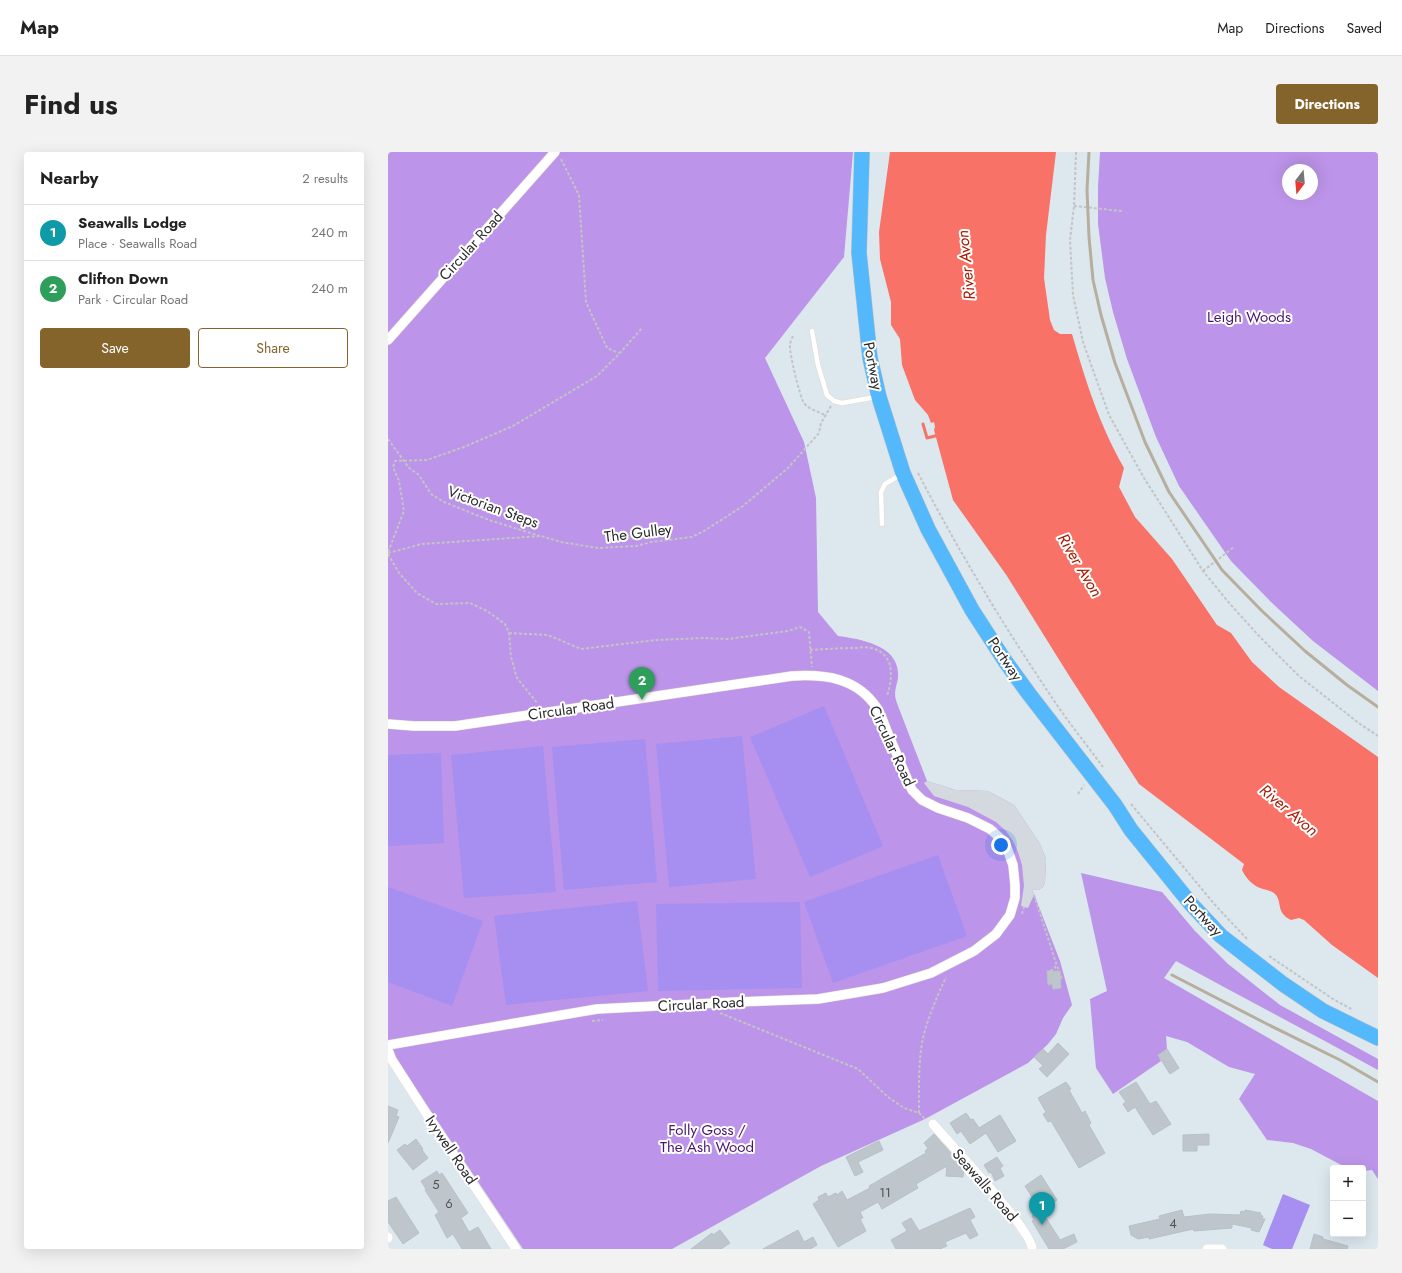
<!DOCTYPE html>
<meta charset="utf-8">
<style>
body{margin:0;font-family:Jost,sans-serif;background:#f2f2f2;color:#222}
.controls{position:absolute;right:12px;bottom:12px;display:grid;overflow:hidden;border-radius:4px;box-shadow:0 4px 16px #0002}
.controls button{width:36px;height:36px;display:grid;place-items:center;padding:0;border:0;border-bottom:1px solid #e0e0e0;background:#fff;color:#222;font:20px sans-serif}
.compass{position:absolute;left:894px;top:12px;width:36px;height:36px;border-radius:50%;background:#fff;box-shadow:0 4px 16px #0002;rotate:196deg}
.you{position:absolute;left:613px;top:693px;width:14px;height:14px;margin:-10px;border:3px solid #fff;border-radius:50%;background:#1a73e8;box-shadow:0 0 0 6px #1a73e833}
.badge{display:grid;place-items:center;width:26px;height:26px;border-radius:50%;background:#85642c;color:#fff;font-size:13px;font-weight:700}
.pin{position:absolute;translate:-50% -33px;filter:drop-shadow(0 1px 2px #0008)}
.pin::after{content:'';position:absolute;top:21px;width:14px;height:12px;background:inherit;clip-path:polygon(0 0,100% 0,50% 100%)}
.list{margin:0;padding:0;list-style:none}
h2{display:flex;justify-content:space-between;align-items:center;height:52px;margin:0;padding:0 16px;font-size:17px}
h2 small{font-size:13px;font-weight:400;color:#767676}
.list li{display:grid;grid-template-columns:26px 1fr auto;gap:12px;align-items:center;box-sizing:border-box;height:56px;padding:0 16px;border-top:1px solid #e0e0e0}
.list b{display:block;font-size:15px;white-space:nowrap}
.list p{margin:0;font-size:13px;white-space:nowrap;color:#767676}
.list em{font-size:13px;font-style:normal;color:#767676}
.actions{display:flex;gap:8px;padding:12px 16px}
.actions a{flex:1;padding:9px 0;border:1px solid #85642c;border-radius:4px;text-align:center;font-size:14px;color:#85642c}
.actions .main{background:#85642c;color:#fff}
.map{position:relative;flex:none;width:990px;height:1097px;overflow:hidden;border-radius:4px}
header{display:flex;align-items:center;gap:24px;box-sizing:border-box;height:56px;padding:0 20px;background:#fff;border-bottom:1px solid #e0e0e0}
header strong{font-size:19px}
nav{display:flex;gap:22px;margin-inline-start:auto;font-size:14px}
.intro{display:flex;align-items:center;justify-content:space-between;box-sizing:border-box;height:96px;padding:0 24px}
h1{margin:0;font-size:28px}
.button{padding:10px 18px;border-radius:4px;background:#85642c;color:#fff;font-size:14px;font-weight:700}
main{display:flex;gap:24px;padding:0 24px}
aside{flex:1;background:#fff;border-radius:4px;box-shadow:0 4px 16px #0002}
.map>svg:first-child{display:block}
.green{fill:#bc94e9;fill-rule:evenodd}
.pitch{fill:#a68ff1}
.plaza{fill:#d3d9de}
.water{fill:#f87267}
.lines{fill:none;stroke-linecap:round;stroke-linejoin:round}
.stream{stroke:#f87267;stroke-width:3}
.building{fill:#bec6cc;stroke:#b5c0c9}
.service-casing{stroke:#e5ddd1;stroke-width:6}
.minor-casing{stroke:#e5ddd1;stroke-width:10}
.trunk-casing{stroke:#c4c4c4;stroke-width:16}
.path{stroke:#c4c4c4;stroke-width:2;stroke-dasharray:3 2;stroke-linecap:butt}
.service{stroke:#fff;stroke-width:4.5}
.minor{stroke:#fff;stroke-width:9}
.trunk{stroke:#54b8fd;stroke-width:15}
.rail{stroke:#b7ae9e;stroke-width:3}
.labels{text-anchor:middle;dominant-baseline:central;stroke-width:4;stroke-linejoin:round;paint-order:stroke}
.number-label{font-size:13px;fill:#505253}
.street-label{font-size:15px;fill:#2b2b2b;stroke:#fff}
.park-label{font-size:15px;fill:#4b146e;stroke:#fff}
.water-label{font-size:16px;font-style:italic;fill:#a71c03;stroke:#fff}
</style>
<header>
<strong>Map</strong>
<nav><a>Map</a><a>Directions</a><a>Saved</a></nav>
</header>
<div class="intro"><h1>Find us</h1><a class="button">Directions</a></div>
<main>
<aside>
<h2>Nearby<small>2 results</small></h2>
<ul class="list">
<li><span class="badge" style="background:#0f9aa8">1</span><div><b>Seawalls Lodge</b><p>Place · Seawalls Road</p></div><em>240 m</em></li>
<li><span class="badge" style="background:#2e9e5b">2</span><div><b>Clifton Down</b><p>Park · Circular Road</p></div><em>240 m</em></li>
</ul>
<div class="actions"><a class="main">Save</a><a>Share</a></div>
</aside>
<div class="map">
<svg width="990" height="1097" viewBox="0 0 990 1097">
<rect width="100%" height="100%" fill="#dce7ee"/>
<!-- green -->
<g class="green">
<path d="M0 0H465L456 105 377 206 416 290 428 346 430 460 450 484C472 487 509 493 510 521 511 528 507 535 507 542 507 546 509 551 510 554L539 629 568 638 600 639 626 653 652 692 658 707 657 730 655 735 651 738 644 737 672 809 684 853 675 866 668 882 660 892 640 911 537 967 433 1014 284 1097H135L0 895Z"/>
<path d="M712 0H990V539L925 489 883 450 843 409 791 334 768 285 739 207 725 160 717 126 710 72V35ZM900 18H924V42H900Z"/>
<path d="M693 721 774 740 807 779 840 812 892 853 990 907V918C923 881 855 846 788 809L776 826 990 949V1027L984 1018 975 1019V1016H959L923 997 905 991 879 988 851 947 867 922 841 915 799 890 778 884 779 897 770 903 773 909 725 942 708 916 702 847 719 839Z"/>
</g>
<!-- pitch -->
<g class="pitch">
<path d="M436 554 495 694 422 725 362 585Z"/>
<path d="M354 584 368 727 281 735 268 592Z"/>
<path d="M257 587 269 730 176 738 164 595Z"/>
<path d="M155 594 168 740 76 746 63 603Z"/>
<path d="M53 601 56 691 0 694V603Z"/>
<path d="M550 703 579 784 445 831 416 750Z"/>
<path d="M0 735 95 769 64 854 0 830Z"/>
<path d="M249 749 260 839 118 853 106 764Z"/>
<path d="M412 750 414 836 270 839 268 752Z"/>
<path d="M895 1042 922 1053 904 1097H884L875 1093Z"/>
</g>
<!-- plaza -->
<path class="plaza" d="M539 629 568 638 600 639 626 653 652 692 658 707 657 730 655 735 651 738 644 737 646 743 640 756 633 754 636 734 634 713 630 700 625 689 618 679 608 670 580 655 546 644 536 631Z"/>
<!-- water -->
<path class="water" d="M502 0H668L658 83 656 126 662 168 666 178 672 182H684C698 230 711 272 736 316L731 335 747 365 784 407 829 473 843 481 864 510 891 535 990 605V826L944 793 916 768 911 766 903 768C887 760 895 750 887 742 883 738 877 738 872 736 864 733 858 726 854 718L856 712 751 632 680 522 619 424 565 348 546 278 547 275 546 270 543 271 540 263 527 248 514 213 512 187 503 173V150L492 107 491 80Z"/>
<g class="lines">
<!-- stream -->
<path class="stream" d="M535 272 539 286 547 284"/>
</g>
<!-- building -->
<g class="building">
<path d="M659 819H672L673 836 665 837 664 832 660 833Z"/>
<path d="M670 891 681 902 659 925 651 917 655 914 646 905 655 897 660 902Z"/>
<path d="M779 897 791 916 782 922 770 903Z"/>
<path d="M678 930 683 937 681 938 694 961 697 959 703 971 701 973 717 1001 691 1016 663 969 660 970 655 962 658 960 650 946Z"/>
<path d="M748 930 762 952 768 949 783 972 765 983 747 955 740 960 735 952 738 950 731 940Z"/>
<path d="M0 954 10 958 8 964 11 965 0 991Z"/>
<path d="M578 961 583 968 585 967 591 976 612 963 628 989 610 1000 598 981 582 992 573 979 569 982 562 971Z"/>
<path d="M546 982 576 1016 575 1025 558 1024 559 1014 528 1032 530 1036 494 1057 490 1050 472 1060 475 1066 472 1067 478 1079 450 1095 425 1052 431 1048 430 1045 438 1041 440 1045 448 1041 449 1043 454 1039 459 1048 482 1036 481 1034 538 1001 537 999 540 996 536 991Z"/>
<path d="M821 982V993H809V999H795V983Z"/>
<path d="M28 987 35 997 34 998 40 1006 25 1018 9 998 17 992 19 994Z"/>
<path d="M491 989 495 998 470 1010 475 1020 467 1024 458 1005Z"/>
<path d="M609 1005 615 1014 612 1016 616 1024 607 1029 603 1020 601 1021 596 1013Z"/>
<path d="M49 1019 51 1023 54 1021 80 1061 73 1066 81 1080 90 1075 103 1097H74L65 1082 59 1086 47 1063 51 1060 37 1038 38 1037 33 1029Z"/>
<path d="M653 1023 669 1048 653 1059 637 1034Z"/>
<path d="M8 1045 31 1081 15 1092 0 1070V1049Z"/>
<path d="M582 1056 587 1065 582 1068 590 1083 582 1087 578 1081 557 1090 559 1094 552 1097H508L503 1088 519 1079 514 1071 523 1066 531 1079Z"/>
<path d="M653 1058 672 1088 686 1082 689 1090 675 1097H661L644 1069 646 1068 644 1064Z"/>
<path d="M794 1058 796 1065 822 1062 852 1063 853 1059 857 1060V1058L873 1061 872 1063 875 1064 874 1067H877L871 1080 863 1078 864 1076 844 1072V1076L806 1079 805 1077 761 1087V1085L750 1087 743 1083 741 1074 772 1067 771 1064Z"/>
<path d="M332 1078 342 1091 333 1097H303L324 1081 325 1083Z"/>
<path d="M410 1078 416 1090 425 1085 429 1093 422 1097H375Z"/>
<path d="M926 1082 935 1085V1087L960 1094 959 1097H922Z"/>
</g>
<g class="lines">
<!-- service casing -->
<g class="service-casing">
<g id="service">
<path d="M424 179 430 213 439 243 446 249 454 251 488 245"/>
<path d="M494 372 493 340 497 332 514 322"/>
</g>
</g>
<!-- minor casing -->
<g class="minor-casing">
<g id="minor">
<path d="M0 188 167 0"/>
<path d="M0 572 26 574H67L404 524C438 522 469 526 489 556 494 564 497 575 501 584 509 602 516 620 524 638L534 648 550 656 580 666 602 677 612 686 619 696 625 713 627 733V746L622 763 608 782 586 799 543 821 495 836 430 847 347 850 209 857 0 893"/>
<path d="M0 898 4 908 38 961 128 1097"/>
<path d="M545 972C560 990 646 1080 644 1097"/>
<path d="M0 1085V1086"/>
<path d="M819 1097H834"/>
</g>
</g>
<!-- trunk casing -->
<g class="trunk-casing">
<path id="trunk" d="M474 0 471 101 482 206 491 245 515 321 540 377 584 458 617 509 641 542 727 653 743 678 803 752 833 784 895 832 935 859 990 886"/>
</g>
<!-- path -->
<g class="path">
<path d="M688 0 686 54 682 88 685 143 695 190 721 263 756 326 815 419 842 452 872 485 911 524 972 572 990 584"/>
<path d="M173 7 191 43 198 150 219 196 231 201"/>
<path d="M686 54 734 59"/>
<path d="M405 184C404 186 402 190 402 193 401 200 412 246 416 251 421 258 431 259 438 264"/>
<path d="M0 287 21 316 31 323 43 342 56 350 101 368 152 384"/>
<path d="M530 321C572 402 620 481 671 556 685 576 701 596 715 615"/>
<path d="M0 400 16 359 11 329 5 315 7 309 39 308 76 295 125 274 209 224 232 201 254 176"/>
<path d="M0 401 34 392 153 384 173 390 210 396 248 394 263 390 304 385 316 379 355 354 400 316 431 281 433 271 443 254"/>
<path d="M0 402 11 421 29 441 48 452 82 451 99 459 117 472 121 481 123 505 129 526 150 552"/>
<path d="M815 419 846 395"/>
<path d="M121 481 160 483 193 497 268 488 316 486 340 487 400 479 412 475 421 480 424 515"/>
<path d="M422 498C438 497 453 496 468 496 473 495 479 495 484 496 507 503 505 525 499 544"/>
<path d="M690 642 696 633"/>
<path d="M743 652 828 754 860 788"/>
<path d="M646 743 667 808 674 827H672"/>
<path d="M634 762 636 755"/>
<path d="M881 804 945 847 965 858"/>
<path d="M662 819 667 816V812"/>
<path d="M332 861 470 917 500 945 516 956 531 961 538 968"/>
<path d="M204 869 215 868"/>
<path d="M531 961C531 936 530 911 535 886 540 865 549 845 558 825"/>
</g>
<!-- service -->
<use href="#service" class="service"/>
<!-- minor -->
<use href="#minor" class="minor"/>
<!-- trunk -->
<use href="#trunk" class="trunk"/>
<!-- rail -->
<g class="rail">
<path d="M701 0 699 38 701 85 705 128 713 163 727 211 757 290 781 340 834 418 874 459 917 499 959 533 990 555"/>
<path d="M784 823 879 872 952 908 990 930"/>
</g>
</g>
<g class="labels">
<!-- number labels -->
<g class="number-label">
<text x="48" y="1032">5</text>
<text x="497" y="1040">11</text>
<text x="61" y="1051">6</text>
<text x="785" y="1071">4</text>
</g>
<!-- street labels -->
<g class="street-label">
<text transform="translate(83 94) rotate(-48)">Circular Road</text>
<text transform="translate(485 214) rotate(79)">Portway</text>
<text transform="translate(105 355) rotate(20)">Victorian Steps</text>
<text transform="translate(250 381) rotate(-7)">The Gulley</text>
<text transform="translate(617 507) rotate(56)">Portway</text>
<text transform="translate(183 557) rotate(-8)">Circular Road</text>
<text transform="translate(504 594) rotate(65)">Circular Road</text>
<text transform="translate(815 764) rotate(47)">Portway</text>
<text transform="translate(313 852) rotate(-3)">Circular Road</text>
<text transform="translate(63 998) rotate(56)">Ivywell Road</text>
<text transform="translate(597 1033) rotate(49)">Seawalls Road</text>
</g>
<!-- park labels -->
<g class="park-label">
<text x="861" y="165">Leigh Woods</text>
<text x="319" y="978">Folly Goss /<tspan x="319" dy="17">The Ash Wood</tspan></text>
</g>
<!-- water labels -->
<g class="water-label">
<text transform="translate(578 113) rotate(-96)">River Avon</text>
<text transform="translate(692 413) rotate(59)">River Avon</text>
<text transform="translate(901 658) rotate(40)">River Avon</text>
</g>
</g>
</svg>
<div class="controls">
<button>+</button>
<button>−</button>
</div>
<svg class="compass" viewBox="-18 -18 36 36"><path d="M0-13l5 13h-10z" fill="#e53935"/><path d="M0 13l5-13h-10z" fill="#767676"/></svg>
<div class="you"></div>
<div class="pin badge" style="left:654px;top:1073px;background:#0f9aa8">1</div>
<div class="pin badge" style="left:254px;top:548px;background:#2e9e5b">2</div>
</div>
</main>
